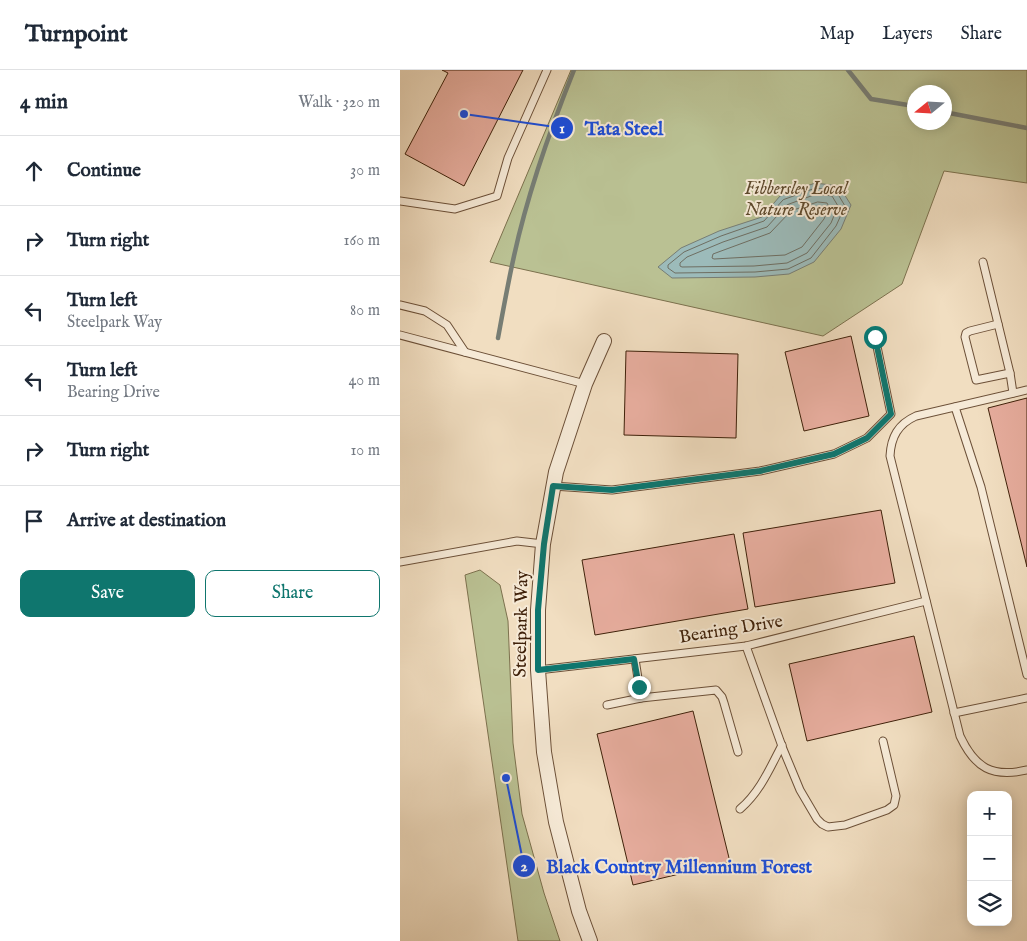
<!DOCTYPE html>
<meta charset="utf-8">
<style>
body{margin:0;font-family:"IM FELL English",serif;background:#f6f6f7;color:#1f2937}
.controls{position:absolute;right:15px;bottom:15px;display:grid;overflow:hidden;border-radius:10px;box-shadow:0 2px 12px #0003}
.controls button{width:45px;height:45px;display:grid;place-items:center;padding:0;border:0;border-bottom:1px solid #e0e1e3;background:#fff;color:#1f2937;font:25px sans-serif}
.compass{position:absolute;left:507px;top:15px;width:45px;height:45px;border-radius:50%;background:#fff;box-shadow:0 2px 12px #0003;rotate:252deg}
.stop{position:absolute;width:15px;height:15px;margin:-11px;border:4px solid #0f766e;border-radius:50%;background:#fff}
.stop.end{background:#0f766e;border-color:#fff;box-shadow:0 1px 5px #0008}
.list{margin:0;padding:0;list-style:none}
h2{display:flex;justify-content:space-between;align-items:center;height:65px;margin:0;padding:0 20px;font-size:21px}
h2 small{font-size:16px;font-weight:400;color:#747a83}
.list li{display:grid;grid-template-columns:32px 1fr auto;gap:15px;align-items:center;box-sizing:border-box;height:70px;padding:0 20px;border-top:1px solid #e0e1e3}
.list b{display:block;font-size:19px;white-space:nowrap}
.list p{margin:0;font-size:16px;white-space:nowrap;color:#747a83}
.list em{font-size:16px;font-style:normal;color:#747a83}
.actions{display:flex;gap:10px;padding:15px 20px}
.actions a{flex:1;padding:11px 0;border:1px solid #0f766e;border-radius:10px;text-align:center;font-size:18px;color:#0f766e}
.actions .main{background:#0f766e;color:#fff}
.icon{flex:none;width:28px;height:28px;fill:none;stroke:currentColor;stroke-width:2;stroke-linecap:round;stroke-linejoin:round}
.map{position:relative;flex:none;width:627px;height:871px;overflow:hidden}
header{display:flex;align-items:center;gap:30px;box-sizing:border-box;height:70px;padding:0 25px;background:#fff;border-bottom:1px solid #e0e1e3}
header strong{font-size:24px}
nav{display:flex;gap:28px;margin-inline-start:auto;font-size:18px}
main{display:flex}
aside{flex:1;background:#fff}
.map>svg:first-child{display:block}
.green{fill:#bac193;stroke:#7c714e;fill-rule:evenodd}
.water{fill:#9cbbba;stroke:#777d74}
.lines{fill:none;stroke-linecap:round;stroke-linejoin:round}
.shore{stroke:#6e6e62;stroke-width:1}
.stream{stroke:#777d74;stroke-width:4.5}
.building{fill:#e7ad9e;stroke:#3f210a}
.lane-casing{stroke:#6c5038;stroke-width:9}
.street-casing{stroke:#6c5038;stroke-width:16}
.lane{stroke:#f6ead7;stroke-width:7}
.street{stroke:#f6ead7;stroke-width:14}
.route{stroke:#0f766e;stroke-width:6}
.labels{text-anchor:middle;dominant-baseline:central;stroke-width:4;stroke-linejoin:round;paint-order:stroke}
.park-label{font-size:18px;font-style:italic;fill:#5e492c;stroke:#f6ead7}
.street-label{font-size:18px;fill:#3f210a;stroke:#f6ead7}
.leader{fill:none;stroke:#1d4ed8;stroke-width:2}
.callout-dot{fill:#1d4ed8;stroke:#f6ead7;stroke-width:2}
.mark-label{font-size:15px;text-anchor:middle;font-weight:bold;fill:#fff}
.callout-label{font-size:19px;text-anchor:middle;font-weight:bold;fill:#1d4ed8;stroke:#f6ead7;stroke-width:4;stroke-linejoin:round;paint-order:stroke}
</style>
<header>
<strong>Turnpoint</strong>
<nav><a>Map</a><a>Layers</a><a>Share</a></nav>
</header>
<main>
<aside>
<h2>4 min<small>Walk · 320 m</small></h2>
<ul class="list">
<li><svg class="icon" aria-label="ahead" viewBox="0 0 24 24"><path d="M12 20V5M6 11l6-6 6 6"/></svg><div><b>Continue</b></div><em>30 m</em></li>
<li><svg class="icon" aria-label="right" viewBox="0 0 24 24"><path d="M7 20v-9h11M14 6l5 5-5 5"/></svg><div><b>Turn right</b></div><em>160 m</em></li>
<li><svg class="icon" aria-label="left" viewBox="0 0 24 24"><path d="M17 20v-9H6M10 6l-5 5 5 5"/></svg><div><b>Turn left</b><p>Steelpark Way</p></div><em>80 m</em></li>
<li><svg class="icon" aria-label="left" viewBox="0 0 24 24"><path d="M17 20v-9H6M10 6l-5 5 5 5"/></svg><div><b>Turn left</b><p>Bearing Drive</p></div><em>40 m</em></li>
<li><svg class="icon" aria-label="right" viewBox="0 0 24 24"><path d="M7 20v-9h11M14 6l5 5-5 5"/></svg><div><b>Turn right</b></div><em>10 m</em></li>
<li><svg class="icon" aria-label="arrive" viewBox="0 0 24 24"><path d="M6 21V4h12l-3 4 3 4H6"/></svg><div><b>Arrive at destination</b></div></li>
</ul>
<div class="actions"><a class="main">Save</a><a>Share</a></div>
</aside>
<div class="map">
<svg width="627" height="871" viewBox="0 0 627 871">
<rect width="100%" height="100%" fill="#f1dec1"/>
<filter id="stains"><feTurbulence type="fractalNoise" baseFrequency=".004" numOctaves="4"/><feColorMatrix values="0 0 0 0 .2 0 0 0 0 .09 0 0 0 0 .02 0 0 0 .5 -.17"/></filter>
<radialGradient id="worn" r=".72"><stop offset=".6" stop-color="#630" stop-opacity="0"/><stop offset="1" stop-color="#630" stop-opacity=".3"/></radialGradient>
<!-- green -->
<g class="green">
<path d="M171 0H627V113L544 101 502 214 423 266 90 192ZM514 22H544V52H514Z"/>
<path d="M80 500 100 515 108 551 113 673 122 744 144 823 160 871H118L65 505Z"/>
</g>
<!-- water -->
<path class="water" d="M415 113 439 116 451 135 441 159 414 192 389 204 355 207 272 208 258 197 281 178 319 161 362 147 380 126Z"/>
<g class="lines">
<!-- shore -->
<g class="shore">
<path d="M416 118 436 121 445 136 436 156 411 188 388 199 355 202 275 203 268 198V195L284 182 321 166 364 151 383 130Z"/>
<path d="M417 124 432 126 438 136 431 153 407 183 387 193 354 196 282 197 280 196V193L287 187 323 172 367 157 387 135Z"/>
<path d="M418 132 427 133 429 137 424 149 402 177 385 185 314 189 312 188 313 184 370 163 391 141Z"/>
</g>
<!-- stream -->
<g class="stream">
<path d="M448 0 471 29 514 36"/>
<path d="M544 42 627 58"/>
<path d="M98 268C103 241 108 213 114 186 128 122 150 60 174 0"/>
</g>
</g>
<!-- building -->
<g class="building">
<path d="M42 0H123L64 116 5 84 48 3Z"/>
<path d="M451 266 469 346 404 361 385 282Z"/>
<path d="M226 281 338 284 336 368 224 365Z"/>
<path d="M627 328V497L588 338Z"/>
<path d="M481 440 495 513 355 537 343 463Z"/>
<path d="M334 464 348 539 195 565 182 490Z"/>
<path d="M514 566 532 642 407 671 389 594Z"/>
<path d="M293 641 330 792 233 815 197 664Z"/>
</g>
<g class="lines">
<!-- lane casing -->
<g class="lane-casing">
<g id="lane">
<path d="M0 131 55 139 97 126 108 88 147 0"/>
<path d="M583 192 610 303 613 323"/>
<path d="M0 235 25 241 47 255 65 282"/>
<path d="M598 254 570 261 566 263 565 267 576 310 610 303"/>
<path d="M0 265 185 314"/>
<path d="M627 320 516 346C498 354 491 367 490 386L560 666C575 698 592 708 627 700"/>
<path d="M555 337 581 417 627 605"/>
<path d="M153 416 212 420 360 401 434 384 467 368 491 344 475 267"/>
<path d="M0 492 117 471 143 474"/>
<path d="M346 576 383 679 400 720 417 749 422 754 428 757 445 755 487 740 494 735 496 726 483 671"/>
<path d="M235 589 241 628"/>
<path d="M138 600 346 576 526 531"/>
<path d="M207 635 241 628 316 620 322 627 324 633 338 682"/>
<path d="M554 643 627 628"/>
<path d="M340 739C360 722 370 698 382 675"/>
</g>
</g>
<!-- street casing -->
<g class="street-casing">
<path id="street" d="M190 871 179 841 156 752 144 682 138 600V540L143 474 156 402 185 314 204 271"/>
</g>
<!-- lane -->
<use href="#lane" class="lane"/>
<!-- street -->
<use href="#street" class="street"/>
</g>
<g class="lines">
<!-- route -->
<path class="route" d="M239 617 234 589 138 600V540L144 474 153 416 212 420 360 401 434 384 467 368 491 344 475 267"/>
</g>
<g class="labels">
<!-- park labels -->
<g class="park-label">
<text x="396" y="119">Fibbersley Local<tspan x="396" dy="21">Nature Reserve</tspan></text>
</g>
<!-- street labels -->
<g class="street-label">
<text transform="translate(122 554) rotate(-89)">Steelpark Way</text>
<text transform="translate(331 560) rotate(-9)">Bearing Drive</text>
</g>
</g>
<!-- callouts -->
<path class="leader" d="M64 44L162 58M106 708L124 796"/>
<g class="callout-dot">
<circle cx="64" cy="44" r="5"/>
<circle cx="106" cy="708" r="5"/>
<circle cx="162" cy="58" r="12"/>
<circle cx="124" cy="796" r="12"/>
</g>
<g class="mark-label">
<text x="162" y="63">1</text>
<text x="124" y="801">2</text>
</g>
<g class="callout-label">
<text x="224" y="65">Tata Steel</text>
<text x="279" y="803">Black Country Millennium Forest</text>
</g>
<rect width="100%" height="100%" filter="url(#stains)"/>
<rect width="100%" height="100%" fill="url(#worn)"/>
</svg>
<div class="controls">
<button>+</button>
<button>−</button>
<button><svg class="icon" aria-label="layers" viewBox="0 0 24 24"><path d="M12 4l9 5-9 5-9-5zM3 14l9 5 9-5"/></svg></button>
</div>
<svg class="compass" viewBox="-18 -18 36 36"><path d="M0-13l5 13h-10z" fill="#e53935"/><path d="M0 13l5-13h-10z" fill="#747a83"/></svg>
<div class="stop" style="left:475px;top:267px"></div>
<div class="stop end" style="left:239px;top:617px"></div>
</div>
</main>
